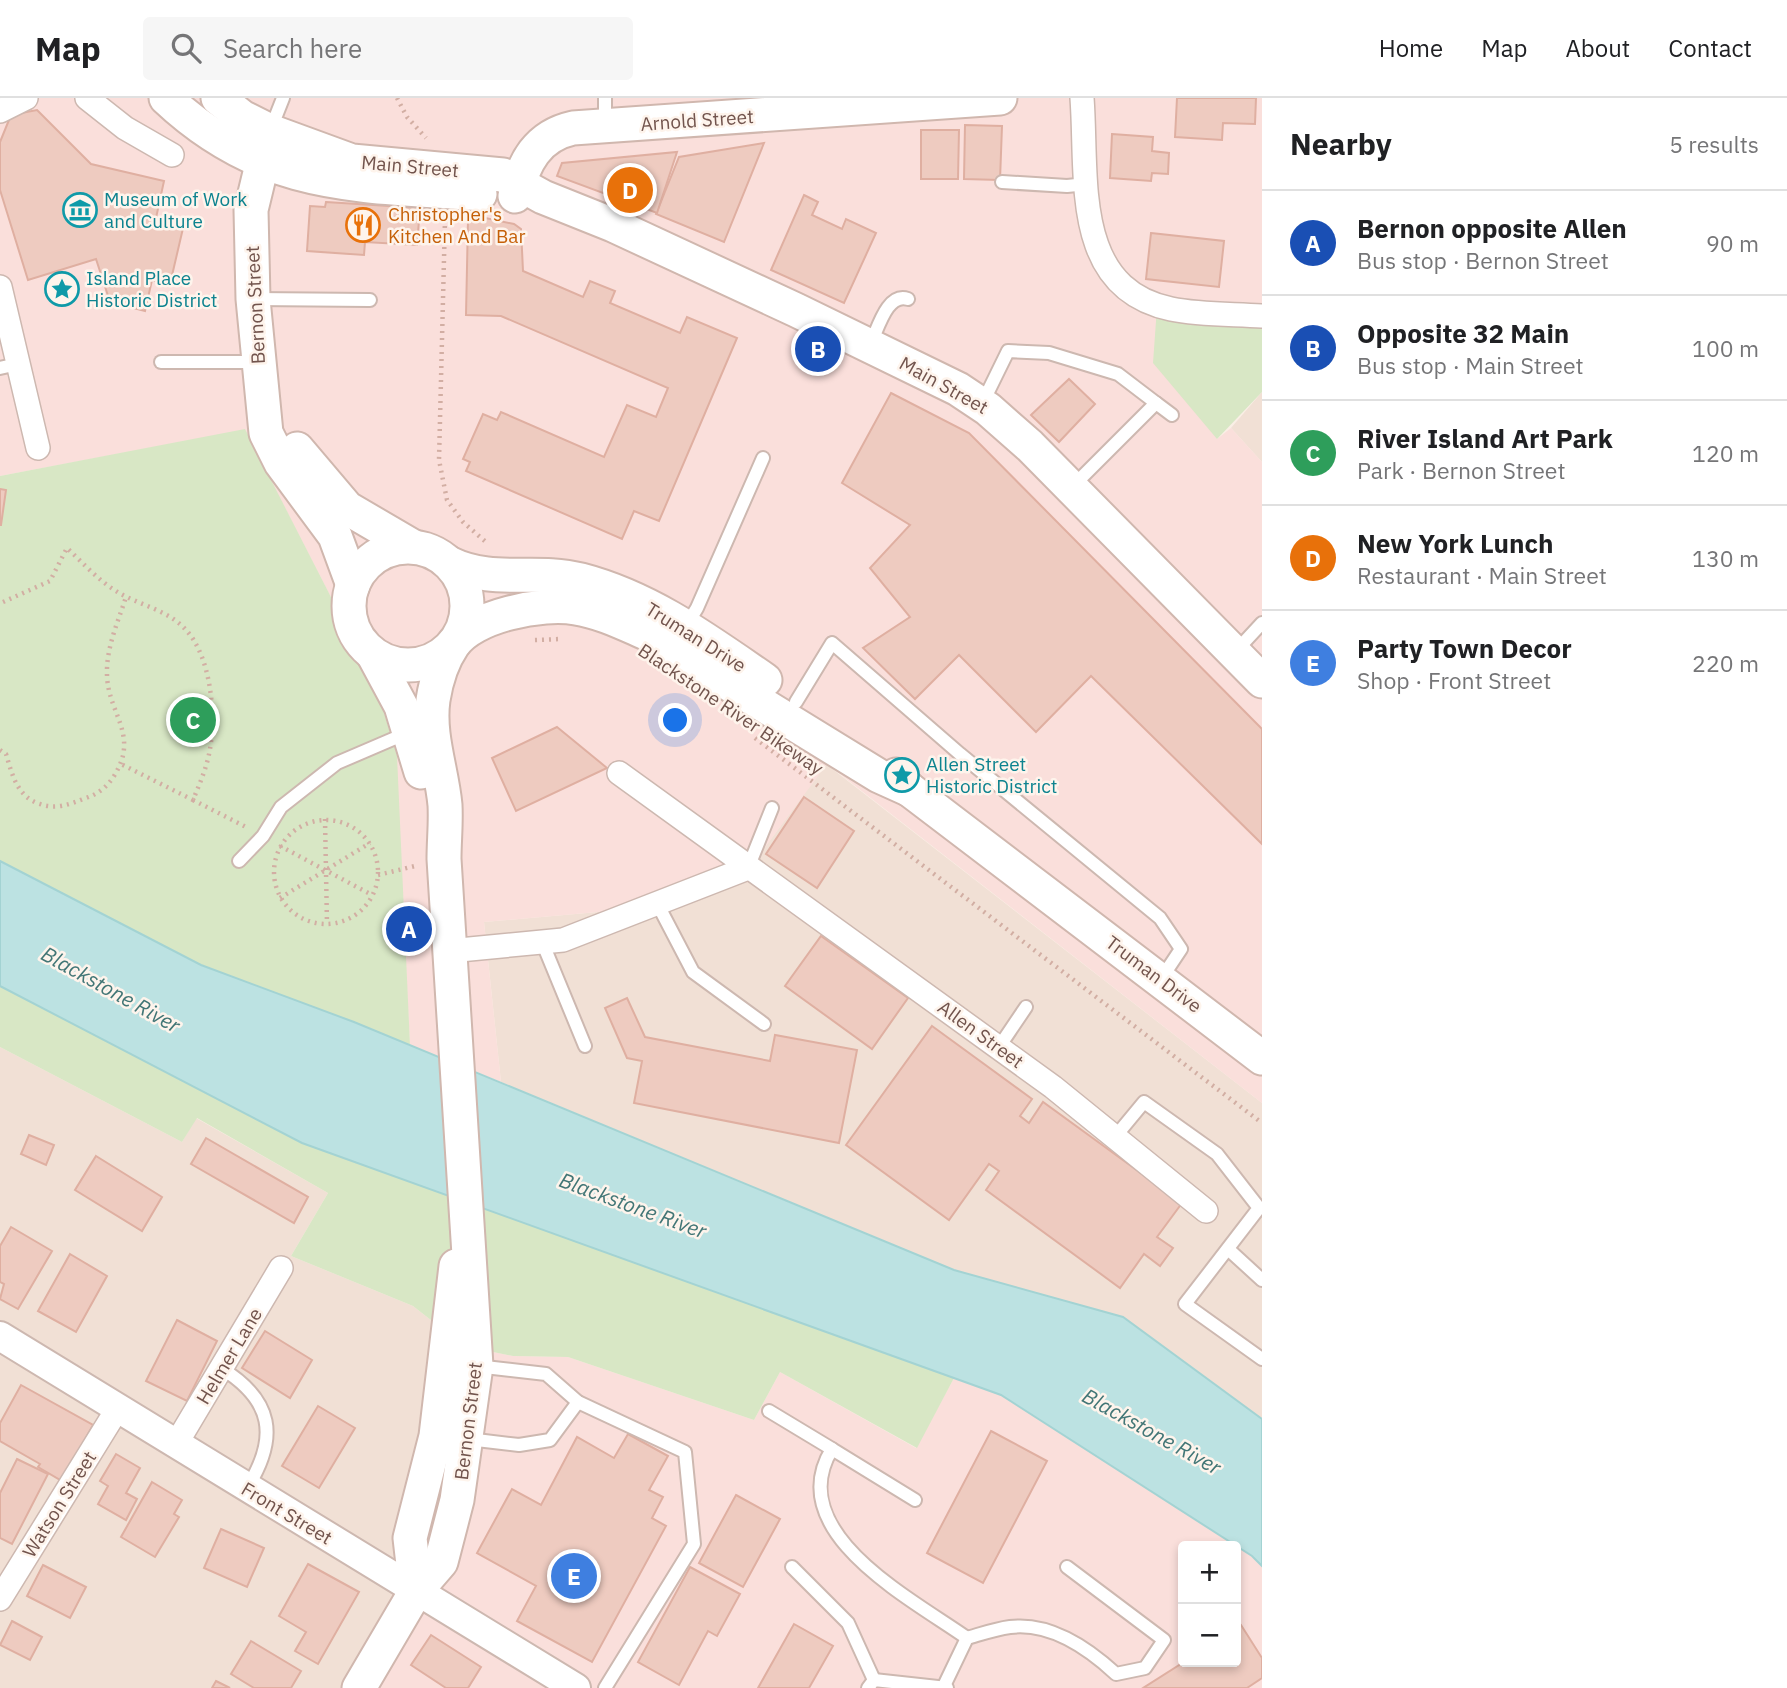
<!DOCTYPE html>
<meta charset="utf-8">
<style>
body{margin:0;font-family:"IBM Plex Sans",sans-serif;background:#f6f6f6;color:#202124}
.controls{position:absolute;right:21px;bottom:21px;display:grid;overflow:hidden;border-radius:7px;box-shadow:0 4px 10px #0003}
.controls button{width:63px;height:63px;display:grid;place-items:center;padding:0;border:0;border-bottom:2px solid #e0e0e0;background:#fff;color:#202124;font:35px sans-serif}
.you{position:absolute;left:676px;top:623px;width:24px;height:24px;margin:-18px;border:5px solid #fff;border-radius:50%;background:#1a73e8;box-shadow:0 0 0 10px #1a73e833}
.badge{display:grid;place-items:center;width:46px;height:46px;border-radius:50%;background:#ea580c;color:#fff;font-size:23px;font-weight:700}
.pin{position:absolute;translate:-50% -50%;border:4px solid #fff;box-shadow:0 2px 7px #0006}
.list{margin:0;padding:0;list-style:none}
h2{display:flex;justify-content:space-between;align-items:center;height:91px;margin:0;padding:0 28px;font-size:30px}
h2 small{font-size:23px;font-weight:400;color:#757577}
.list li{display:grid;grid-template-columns:46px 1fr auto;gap:21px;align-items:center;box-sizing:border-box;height:105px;padding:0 28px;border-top:2px solid #e0e0e0}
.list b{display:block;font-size:26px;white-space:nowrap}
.list p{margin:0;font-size:23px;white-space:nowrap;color:#757577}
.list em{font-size:23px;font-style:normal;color:#757577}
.icon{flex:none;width:38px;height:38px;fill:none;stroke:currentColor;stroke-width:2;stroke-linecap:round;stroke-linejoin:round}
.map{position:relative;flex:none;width:1262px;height:1590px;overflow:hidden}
header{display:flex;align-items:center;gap:42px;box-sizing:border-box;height:98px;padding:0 35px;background:#fff;border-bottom:2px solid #e0e0e0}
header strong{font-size:33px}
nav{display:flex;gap:38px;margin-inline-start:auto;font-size:24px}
.search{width:490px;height:63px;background:#f6f6f6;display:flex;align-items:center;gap:18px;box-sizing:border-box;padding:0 24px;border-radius:7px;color:#757577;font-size:26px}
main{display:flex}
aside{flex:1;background:#fff}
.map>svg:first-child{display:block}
.residential{fill:#f1e0d5}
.commercial{fill:#fadfdb;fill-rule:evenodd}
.green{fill:#d8e7c5}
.water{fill:#bce2e2;stroke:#a3d3d3;stroke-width:2}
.building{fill:#eecbc0;stroke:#dfafa1;stroke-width:2}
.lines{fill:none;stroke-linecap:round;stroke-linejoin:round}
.service-casing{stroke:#cdb8b0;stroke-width:16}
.minor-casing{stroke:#cdb8b0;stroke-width:26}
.tertiary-casing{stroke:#cdb8b0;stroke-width:32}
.secondary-casing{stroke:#d0b7ae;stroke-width:37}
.path{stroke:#d2aea3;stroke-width:4.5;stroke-dasharray:2 5;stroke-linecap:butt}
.service{stroke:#fff;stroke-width:12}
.minor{stroke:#fff;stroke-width:23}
.tertiary{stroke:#fff;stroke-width:28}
.secondary{stroke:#fff;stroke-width:33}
.labels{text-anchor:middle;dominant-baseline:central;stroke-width:5;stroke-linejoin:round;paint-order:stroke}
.street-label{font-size:19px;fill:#72544d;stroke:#fef4ec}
.culture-label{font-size:19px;fill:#0d838f;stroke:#fef4ec;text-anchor:start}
.food-label{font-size:19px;fill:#c56008;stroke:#fef4ec;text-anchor:start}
.water-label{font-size:21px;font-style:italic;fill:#427676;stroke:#fef4ec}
</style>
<header>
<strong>Map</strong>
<div class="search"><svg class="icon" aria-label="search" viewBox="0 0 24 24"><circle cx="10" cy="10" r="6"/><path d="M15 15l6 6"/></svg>Search here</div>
<nav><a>Home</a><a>Map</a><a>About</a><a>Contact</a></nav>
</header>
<main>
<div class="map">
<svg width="1262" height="1590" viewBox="0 0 1262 1590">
<rect width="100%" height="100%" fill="#faefe6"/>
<!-- residential -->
<g class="residential">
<path d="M1262 294V364L1231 330Z"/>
<path d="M826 666 1262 1005V1321L1123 1219 954 1172 501 984 484 824 609 813 745 776Z"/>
<path d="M0 949 182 1044 196 1020 328 1095 291 1158 413 1208 464 1248 456 1340 418 1474 349 1590H0Z"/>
</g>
<!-- commercial -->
<g class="commercial">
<path d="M0 0H1262V221L1217 341 1231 330 1262 364V1005L827 666 745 776 609 813 484 824 501 984 410 947 406 872 375 585 245 332 0 378Z"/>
<path d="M464 1248 513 1258 568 1259 754 1322 780 1274 916 1350 954 1280 1001 1297 1252 1458 1262 1468V1590H349L418 1474 456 1340ZM1183 1448H1236V1564H1183Z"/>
</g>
<!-- green -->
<g class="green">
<path d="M1157 209 1262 221V294L1217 341 1153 265Z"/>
<path d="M245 331 375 585 397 658 410 947 201 867 0 763V378Z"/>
<path d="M0 887 302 1045 954 1280 917 1350 780 1274 754 1322 568 1259 513 1258 464 1248 413 1208 291 1158 328 1095 197 1020 182 1044 0 949Z"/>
</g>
<!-- water -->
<path class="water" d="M0 763 201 867 354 924 954 1172 1123 1219 1262 1321V1468L1252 1458 1001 1297 302 1045 0 888Z"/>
<!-- building -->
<g class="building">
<path d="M1177 0H1256L1255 26 1223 25 1222 42 1175 39Z"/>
<path d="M37 12 91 66 164 83 156 120 184 126 170 186 152 182 145 213 110 204 96 161 28 182 0 92V44L11 17Z"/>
<path d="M965 27 1002 28 1000 82 964 81Z"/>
<path d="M921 32H959L958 81H921Z"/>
<path d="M1112 36 1153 39 1152 53 1169 55 1168 76 1152 75 1151 83 1110 80Z"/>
<path d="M764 45 724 144 656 116 679 59Z"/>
<path d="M677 54 657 115 557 78 562 65Z"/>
<path d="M804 97 818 104 812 117 842 131 846 121 876 135 844 205 771 172Z"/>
<path d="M326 104 420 110 417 147 365 144 364 157 307 153 310 108 325 109Z"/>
<path d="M476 118 514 126 521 131 523 173 583 199 590 183 615 193 610 205 680 235 687 219 737 240 659 423 634 413 622 441 466 373 470 364 463 361 483 316 497 322 501 314 604 359 627 307 656 319 668 290 501 218 466 217 468 122Z"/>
<path d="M1151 135 1224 143 1219 189 1146 181Z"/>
<path d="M1069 281 1095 306 1059 344 1031 317Z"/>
<path d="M891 295 969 335 1262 631V746L1091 578 1036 634 959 557 915 601 863 550 910 519 870 470 910 427 842 385Z"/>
<path d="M0 391 6 392 1 427H0Z"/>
<path d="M557 629 607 670 516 713 492 660Z"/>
<path d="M804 699 854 733 817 790 766 756Z"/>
<path d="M821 838 908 900 872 951 785 888Z"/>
<path d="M627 900 645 939 770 963 775 937 857 952 839 1045 634 1005 642 963 627 960 605 910Z"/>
<path d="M932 928 1032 1001 1020 1018 1029 1025 1043 1004 1182 1105 1157 1139 1173 1150 1160 1168 1144 1156 1120 1190 986 1092 999 1073 989 1066 949 1122 846 1047Z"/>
<path d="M29 1037 54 1047 46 1067 21 1056Z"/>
<path d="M206 1040 308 1099 294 1125 191 1066Z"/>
<path d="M96 1058 162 1099 142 1133 75 1092Z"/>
<path d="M11 1129 52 1153 18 1211 0 1201 4 1186 0 1184V1148Z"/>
<path d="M70 1156 107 1178 76 1234 38 1213Z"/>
<path d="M177 1222 217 1243 187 1303 146 1283Z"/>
<path d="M265 1233 312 1262 290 1300 242 1270Z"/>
<path d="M21 1287 93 1327 62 1383 38 1369 40 1366 0 1343V1325Z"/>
<path d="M318 1308 355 1330 319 1390 282 1368Z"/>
<path d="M991 1333 1047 1363 983 1485 927 1455Z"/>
<path d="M628 1336 668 1358 649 1392 663 1399 652 1420 666 1428 592 1564 517 1523 536 1488 477 1455 512 1391 541 1407 577 1339 614 1360Z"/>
<path d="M116 1356 140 1370 126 1395 137 1401 126 1422 98 1406 108 1388 100 1383Z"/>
<path d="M17 1361 48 1376 12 1446 0 1440V1395Z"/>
<path d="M152 1384 182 1402 174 1416 179 1419 155 1459 121 1439Z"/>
<path d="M736 1397 780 1421 743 1489 699 1465Z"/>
<path d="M221 1431 264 1450 247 1489 204 1470Z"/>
<path d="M308 1466 359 1494 318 1566 295 1553 306 1534 279 1518Z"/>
<path d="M43 1467 86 1489 70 1520 27 1498Z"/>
<path d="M690 1469 740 1496 717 1538 708 1533 679 1587 638 1564Z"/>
<path d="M12 1523 42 1539 30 1562 0 1547Z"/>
<path d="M794 1526 833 1548 809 1590H758Z"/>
<path d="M1241 1527 1262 1560V1580L1247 1590H1143L1184 1564H1236V1530Z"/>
<path d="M431 1537 481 1569 468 1590H446L411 1567Z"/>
<path d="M251 1543 301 1573 291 1590H254L231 1576Z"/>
<path d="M216 1583 230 1590H212Z"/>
</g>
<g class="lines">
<!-- service casing -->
<g class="service-casing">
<g id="service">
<path d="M605 28V0"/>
<path d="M270 33 283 0"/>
<path d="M1002 84 1067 88 1087 86"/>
<path d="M253 201 370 202"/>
<path d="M870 247C878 231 887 194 908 201"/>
<path d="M161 264H257"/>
<path d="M0 270 18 266"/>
<path d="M1156 305 1172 317"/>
<path d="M982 306 1008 253 1049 255 1118 276 1156 305 1073 388"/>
<path d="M686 528 697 510 763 360"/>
<path d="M1236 553 1262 525"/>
<path d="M796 604 832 545 960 656 1160 820 1181 851 1161 881"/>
<path d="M239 763 263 738 281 709 337 665 407 635"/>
<path d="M748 770 772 710"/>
<path d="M658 807 693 874 764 926"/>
<path d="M543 846 585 948"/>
<path d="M999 949 1026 909"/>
<path d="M1115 1039 1144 1004 1217 1056 1259 1110 1185 1206 1262 1261"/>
<path d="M1228 1151 1262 1182"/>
<path d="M476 1268 546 1276 578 1304 685 1354 694 1446 605 1590"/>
<path d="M221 1270C273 1302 279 1339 247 1390"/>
<path d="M769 1313 832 1351"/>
<path d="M468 1341 519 1347 550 1342 578 1304"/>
<path d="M915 1402 832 1351C781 1434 912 1501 967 1540"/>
<path d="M792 1469 848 1525 874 1582"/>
<path d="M868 1590 874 1582 947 1590"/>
<path d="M943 1590 967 1540C981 1536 995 1531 1010 1529 1050 1524 1089 1551 1116 1576L1145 1570 1164 1542 1067 1469"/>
</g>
</g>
<!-- minor casing -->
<g class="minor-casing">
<g id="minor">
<path d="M87 0 125 30 172 57"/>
<path d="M1082 0C1088 80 1071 190 1171 211 1200 217 1232 216 1262 218"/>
<path d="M0 13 26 0"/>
<path d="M0 189 38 350"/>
<path d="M619 675 1053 989 1206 1113"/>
<path d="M449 853 563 842 748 770"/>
<path d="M176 1346 281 1170"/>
<path d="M0 1501 118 1310"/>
</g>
</g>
<!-- tertiary casing -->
<g class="tertiary-casing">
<path id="tertiary" d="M0 1238 576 1590"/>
</g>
<!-- secondary casing -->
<g class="secondary-casing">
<g id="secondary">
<path d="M166 0C264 92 356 87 480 96"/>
<path d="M218 0 242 19 270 33 352 63 503 77 543 99 613 127 796 212 958 291 988 311 1030 348 1262 583"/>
<path d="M270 33 251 112 253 201 266 335 281 365 335 438 353 487"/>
<path d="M515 98C524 64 537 38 573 30L1000 0"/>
<path d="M297 351 347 410 412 448"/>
<circle cx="408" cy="508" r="59"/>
<path d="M449 465C494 487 534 470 581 482 650 500 707 542 765 582"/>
<path d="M373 556 401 608 421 674"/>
<path d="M896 677 910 692 1262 960"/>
<path d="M416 1493 410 1440 436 1338 456 1168"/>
<path d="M359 1590 416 1493 441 1464 457 1402 476 1268 444 761C444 743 446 725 445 707 442 673 428 637 433 602 436 583 442 563 453 547 473 517 543 504 576 510 601 514 623 525 646 535L879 678 910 692"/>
</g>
</g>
<!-- path -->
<g class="path">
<path d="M397 0 407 19 426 40"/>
<path d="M445 121 439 362 447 402 463 424 487 445"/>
<path d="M3 504 50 483 67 450C83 465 98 482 116 493 138 507 169 512 186 532 211 559 216 616 210 651 207 669 200 685 193 702L121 666"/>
<path d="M535 542 561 541"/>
<path d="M755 640 1262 1025"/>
<path d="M0 652 6 656C12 676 17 699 40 706 56 712 70 706 86 700 98 696 107 689 114 678 140 637 108 616 107 577 106 550 118 524 126 499"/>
<path d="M193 702 248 730"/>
<path d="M325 721 327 826"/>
<circle cx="326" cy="774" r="52"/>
<path d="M280 748 372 797"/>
<path d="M378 777 415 768"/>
<path d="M280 800 370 745"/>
</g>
<!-- service -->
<use href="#service" class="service"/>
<!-- minor -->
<use href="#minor" class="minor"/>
<!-- tertiary -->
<use href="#tertiary" class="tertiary"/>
<!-- secondary -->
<use href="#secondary" class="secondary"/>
</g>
<!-- icons -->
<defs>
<g id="museum-ring" transform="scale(1.75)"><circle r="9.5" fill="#fef4ec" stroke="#0f9aa8" stroke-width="1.5"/><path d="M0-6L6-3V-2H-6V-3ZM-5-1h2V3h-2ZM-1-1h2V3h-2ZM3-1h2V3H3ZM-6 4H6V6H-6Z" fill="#0f9aa8"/></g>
<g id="restaurant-ring" transform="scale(1.75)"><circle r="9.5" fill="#fef4ec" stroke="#e8710a" stroke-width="1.5"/><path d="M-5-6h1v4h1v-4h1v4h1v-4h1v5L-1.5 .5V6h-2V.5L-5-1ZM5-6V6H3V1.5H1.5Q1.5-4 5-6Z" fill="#e8710a"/></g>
<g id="sight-ring" transform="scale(1.75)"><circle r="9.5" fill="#fef4ec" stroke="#0f9aa8" stroke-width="1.5"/><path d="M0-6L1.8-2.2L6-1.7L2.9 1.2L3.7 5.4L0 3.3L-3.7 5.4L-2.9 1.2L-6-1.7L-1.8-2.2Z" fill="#0f9aa8"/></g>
</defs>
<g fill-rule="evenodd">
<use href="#museum-ring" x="80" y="112"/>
<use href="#restaurant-ring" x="363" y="127"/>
<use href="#sight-ring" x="62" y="191"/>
<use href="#sight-ring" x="902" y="677"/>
</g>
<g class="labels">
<!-- street labels -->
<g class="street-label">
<text transform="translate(697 22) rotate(-4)">Arnold Street</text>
<text transform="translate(410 68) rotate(5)">Main Street</text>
<text transform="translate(255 207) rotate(-93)">Bernon Street</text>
<text transform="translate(944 287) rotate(29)">Main Street</text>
<text transform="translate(696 539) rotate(32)">Truman Drive</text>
<text transform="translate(731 611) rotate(34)">Blackstone River Bikeway</text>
<text transform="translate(1154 876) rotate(37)">Truman Drive</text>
<text transform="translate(981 936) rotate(36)">Allen Street</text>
<text transform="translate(229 1258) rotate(-59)">Helmer Lane</text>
<text transform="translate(468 1323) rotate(-83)">Bernon Street</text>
<text transform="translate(59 1406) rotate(-58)">Watson Street</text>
<text transform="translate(287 1415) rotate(31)">Front Street</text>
</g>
<!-- culture labels -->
<g class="culture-label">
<text x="104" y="101">Museum of Work<tspan x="104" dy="22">and Culture</tspan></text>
<text x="86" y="180">Island Place<tspan x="86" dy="22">Historic District</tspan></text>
<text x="926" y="666">Allen Street<tspan x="926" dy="22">Historic District</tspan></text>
</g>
<!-- food labels -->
<g class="food-label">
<text x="388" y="116">Christopher's<tspan x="388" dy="22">Kitchen And Bar</tspan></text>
</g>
<!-- water labels -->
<g class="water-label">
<text transform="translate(111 891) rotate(29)">Blackstone River</text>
<text transform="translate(633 1107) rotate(20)">Blackstone River</text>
<text transform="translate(1152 1333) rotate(29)">Blackstone River</text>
</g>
</g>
</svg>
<div class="controls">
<button>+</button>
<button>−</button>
</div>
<div class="you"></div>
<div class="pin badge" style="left:409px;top:831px;background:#1a4fb4">A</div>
<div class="pin badge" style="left:818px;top:251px;background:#1a4fb4">B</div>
<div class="pin badge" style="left:193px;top:622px;background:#2e9e5b">C</div>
<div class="pin badge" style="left:630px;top:92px;background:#e8710a">D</div>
<div class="pin badge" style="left:574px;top:1478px;background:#3f7fe0">E</div>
</div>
<aside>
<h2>Nearby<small>5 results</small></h2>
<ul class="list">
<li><span class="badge" style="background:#1a4fb4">A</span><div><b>Bernon opposite Allen</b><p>Bus stop · Bernon Street</p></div><em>90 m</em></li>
<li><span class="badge" style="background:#1a4fb4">B</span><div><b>Opposite 32 Main</b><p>Bus stop · Main Street</p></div><em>100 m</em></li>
<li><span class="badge" style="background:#2e9e5b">C</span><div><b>River Island Art Park</b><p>Park · Bernon Street</p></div><em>120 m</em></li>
<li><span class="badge" style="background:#e8710a">D</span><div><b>New York Lunch</b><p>Restaurant · Main Street</p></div><em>130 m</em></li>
<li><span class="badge" style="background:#3f7fe0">E</span><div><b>Party Town Decor</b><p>Shop · Front Street</p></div><em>220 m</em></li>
</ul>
</aside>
</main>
